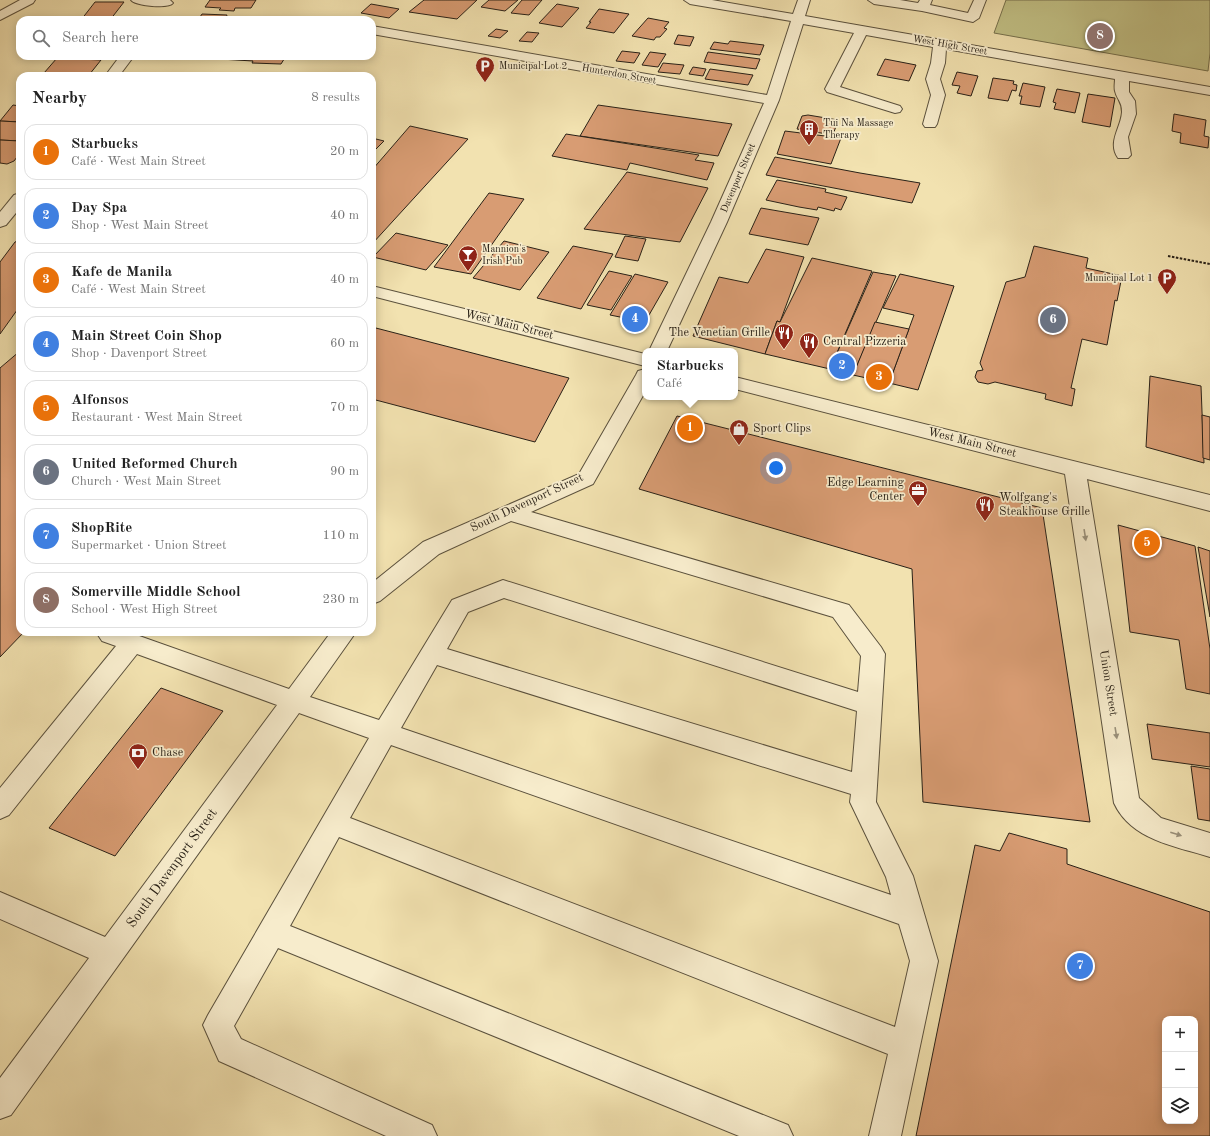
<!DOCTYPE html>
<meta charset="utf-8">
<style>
body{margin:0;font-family:"Old Standard TT",serif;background:#f2f2f2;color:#222}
.controls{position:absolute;right:12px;bottom:12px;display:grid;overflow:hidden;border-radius:8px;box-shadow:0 2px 10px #0003}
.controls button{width:36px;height:36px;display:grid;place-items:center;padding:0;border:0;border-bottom:1px solid #e0e0e0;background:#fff;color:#222;font:20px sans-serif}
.you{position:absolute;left:776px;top:468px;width:14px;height:14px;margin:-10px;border:3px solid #fff;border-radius:50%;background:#1a73e8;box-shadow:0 0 0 6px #1a73e833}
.badge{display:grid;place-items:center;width:26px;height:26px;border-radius:50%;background:#8f2418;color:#fff;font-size:13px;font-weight:700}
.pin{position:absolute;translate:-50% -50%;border:2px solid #fff;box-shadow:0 1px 4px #0006}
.popup{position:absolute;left:642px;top:348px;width:96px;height:52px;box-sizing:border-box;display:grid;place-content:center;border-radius:8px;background:#fff;filter:drop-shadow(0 1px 3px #0005);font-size:13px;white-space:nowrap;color:#767676}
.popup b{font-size:15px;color:#222}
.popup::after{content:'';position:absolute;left:50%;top:100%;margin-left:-8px;border:8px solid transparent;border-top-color:#fff}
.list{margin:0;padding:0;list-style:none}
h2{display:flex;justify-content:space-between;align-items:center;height:52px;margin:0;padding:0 16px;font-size:17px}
h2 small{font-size:13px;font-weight:400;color:#767676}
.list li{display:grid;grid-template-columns:26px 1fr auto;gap:12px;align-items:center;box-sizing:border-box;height:56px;margin:0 8px 8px;padding:0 8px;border:1px solid #e0e0e0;border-radius:12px}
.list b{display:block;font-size:15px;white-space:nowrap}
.list p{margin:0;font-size:13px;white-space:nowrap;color:#767676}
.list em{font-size:13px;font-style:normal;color:#767676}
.icon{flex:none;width:22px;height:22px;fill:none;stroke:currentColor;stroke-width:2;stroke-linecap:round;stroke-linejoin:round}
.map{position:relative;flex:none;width:1210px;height:1136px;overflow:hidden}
.search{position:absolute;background:#fff;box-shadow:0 2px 10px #0003;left:16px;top:16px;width:360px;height:44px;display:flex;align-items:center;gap:10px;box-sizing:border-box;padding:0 14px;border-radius:12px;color:#767676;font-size:15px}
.panel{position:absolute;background:#fff;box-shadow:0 2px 10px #0003;left:16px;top:72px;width:360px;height:564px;border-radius:12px}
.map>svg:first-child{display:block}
.green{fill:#c2c186;stroke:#76714e}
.building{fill:#d89c73;stroke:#292117;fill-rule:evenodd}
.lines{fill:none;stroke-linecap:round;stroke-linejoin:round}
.minor-casing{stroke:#5b513d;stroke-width:2}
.path{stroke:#292117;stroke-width:2;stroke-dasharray:2.5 1.5;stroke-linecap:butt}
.minor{fill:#f7eccc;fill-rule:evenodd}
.oneway{fill:#9a917b}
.labels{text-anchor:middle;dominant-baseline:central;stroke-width:3.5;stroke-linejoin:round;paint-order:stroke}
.far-street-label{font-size:10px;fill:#292117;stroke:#f7eccc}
.far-poi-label{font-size:10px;fill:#292117;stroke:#f7eccc;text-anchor:start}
.street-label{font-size:12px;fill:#292117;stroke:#f7eccc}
.poi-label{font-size:12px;fill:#292117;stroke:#f7eccc;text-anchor:start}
.near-street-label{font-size:14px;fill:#292117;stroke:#f7eccc}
</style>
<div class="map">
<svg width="1210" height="1136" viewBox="0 0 1210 1136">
<rect width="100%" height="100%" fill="#f2e2b0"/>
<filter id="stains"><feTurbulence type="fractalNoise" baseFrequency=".005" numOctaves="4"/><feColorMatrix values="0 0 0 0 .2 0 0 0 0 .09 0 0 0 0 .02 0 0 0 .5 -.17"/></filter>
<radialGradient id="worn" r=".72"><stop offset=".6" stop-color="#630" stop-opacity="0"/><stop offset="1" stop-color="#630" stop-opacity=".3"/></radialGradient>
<!-- green -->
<path class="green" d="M1006 0H1210V53L1208 71 994 33Z"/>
<!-- building -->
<g class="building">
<path d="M210 0H256L251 8H235L234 11 219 10 221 8 205 7Z"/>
<path d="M424 0H477L457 19 409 12Z"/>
<path d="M489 0H518L505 11 481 7Z"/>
<path d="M522 0H542L529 15 511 13Z"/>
<path d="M95 2H124L110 20H81Z"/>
<path d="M371 4 399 9 389 18 361 13Z"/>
<path d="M557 4 579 8 562 27 539 23Z"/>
<path d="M599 9 629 14 614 33 586 28 591 22H589Z"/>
<path d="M202 14 227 15 226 18 252 19 198 20Z"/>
<path d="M648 18 669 22 664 28 667 29 660 37H656L654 40 632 36Z"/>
<path d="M496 29 508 31 500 38 488 36Z"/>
<path d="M527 32 539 33 532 42 519 41Z"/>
<path d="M678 35 694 37 690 46 674 44Z"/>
<path d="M730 41 764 45 760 55 710 49 714 42 728 44Z"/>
<path d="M622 51 640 53 634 63 616 61Z"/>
<path d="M650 52 666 54 658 67 642 65Z"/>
<path d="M708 52 760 59 756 69 704 62Z"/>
<path d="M170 56H286L281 64 252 63 253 61Z"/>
<path d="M57 58 101 60 89 75 44 73Z"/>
<path d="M885 59 916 65 909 81 877 75Z"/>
<path d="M663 63 684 65 680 74 658 72Z"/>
<path d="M693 67 706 69 703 76 689 74Z"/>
<path d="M710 69 753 75 748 85 705 79Z"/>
<path d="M957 72 978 76 971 96 957 93 960 86 952 85Z"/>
<path d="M993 78 1014 81 1013 84 1017 85 1016 91 1012 90 1008 101 988 98Z"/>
<path d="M1023 83 1045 87 1040 107 1020 104 1022 96H1019Z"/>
<path d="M1057 89 1080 93 1075 113 1054 109 1056 103 1053 102Z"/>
<path d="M1088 94 1115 98 1110 127 1082 122Z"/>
<path d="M13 105 20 106V122L0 121Z"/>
<path d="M598 105 732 124 718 156 580 136Z"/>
<path d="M1174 114 1206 120 1204 136 1209 137 1208 148 1180 143 1181 133 1172 131Z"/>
<path d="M808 115 838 120 833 135 797 129 802 116Z"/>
<path d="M0 121 20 122V141L0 140Z"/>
<path d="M410 126 468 139 372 244V170Z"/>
<path d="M785 131 841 138 831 164 777 154Z"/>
<path d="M566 134 699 155 695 160 714 163 707 180 630 163 627 170 552 156Z"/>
<path d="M372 138 384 141 372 153Z"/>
<path d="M0 140 20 141V153L14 161 7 164 0 163Z"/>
<path d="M775 157 860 173 920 183 912 203 766 175Z"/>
<path d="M627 172 708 188 680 242 584 229Z"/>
<path d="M777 180 826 189 825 192 847 197 841 210 835 208 834 211 818 207 817 210 799 207 766 200Z"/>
<path d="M489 193 524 199 471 274 434 267Z"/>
<path d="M761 208 819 218 808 245 749 234Z"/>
<path d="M396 233 448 245 426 270 373 257Z"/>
<path d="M625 236 646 239 638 261 615 257Z"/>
<path d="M20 240V306L0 334V262L15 242Z"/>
<path d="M504 241 549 252 520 290 473 278Z"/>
<path d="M573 246 613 254 581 309 537 298Z"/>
<path d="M1034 246 1088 258 1086 268 1122 276 1117 301 1115 300 1107 345 1082 339 1071 388 1075 389 1072 406 1045 399 1046 394 995 382 988 384 978 382 975 377 977 371 983 370 980 363 1006 282 1025 277Z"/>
<path d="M766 249 804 257 780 322 777 321 765 354 693 336 719 277 748 283Z"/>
<path d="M812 258 872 271 830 369 765 354 777 321 780 322Z"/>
<path d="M609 271 632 276 611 310 587 305Z"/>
<path d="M873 272 896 276 853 375 830 369Z"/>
<path d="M635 274 668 282 645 322 610 315Z"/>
<path d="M900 274 954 286 918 390 889 383 914 315 883 308Z"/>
<path d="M875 322 909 329 889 383 853 375Z"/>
<path d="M372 327 569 378 535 442 372 399Z"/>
<path d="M20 351V632H24L0 657V368Z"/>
<path d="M1150 376 1201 386 1204 463 1146 447Z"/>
<path d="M1202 415 1210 417V460L1203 458Z"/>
<path d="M677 416 1042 508 1090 822 923 802 912 569 639 489Z"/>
<path d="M1118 525 1195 546 1210 649V694L1186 689 1179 640 1130 632Z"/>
<path d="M1198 547 1210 551V617Z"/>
<path d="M161 688 223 711 115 856 49 828Z"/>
<path d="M1147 724 1210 733V767L1152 759Z"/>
<path d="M1191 766 1210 769V821L1198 819Z"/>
<path d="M1009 833 1067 849V864L1210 912V1136H916L975 845 1000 851ZM1165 1019H1195V1121H1165Z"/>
</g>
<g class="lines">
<!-- minor casing -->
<g class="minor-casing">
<g id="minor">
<path d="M20 0H35L33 3 0 20V11Z"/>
<path d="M131 0H170L173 3C169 9 135 6 131 0Z"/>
<path d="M684 0H712L793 14 798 0H810L805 16 1210 87V95L1129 81V92L1135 101 1136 114 1128 137 1131 155 1128 158H1118C1107 142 1121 128 1122 112 1122 101 1117 100 1115 91 1114 88 1115 82 1115 79L946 49 945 63 940 79 945 95 937 124 935 127H925L923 124 931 95 926 79 931 63 933 47 866 35 840 87 900 106 902 109 900 112 895 113 827 92 825 89 854 33 803 24 779 100 727 222 667 351H649L711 222 764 103 372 34V26L767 95 791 21 690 4Z"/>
<path d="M868 0H900L918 3 920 0H932L930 5 968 13 974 0H986L979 18 973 22 922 11 874 4Z"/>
<path d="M120 56H134L119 76H105Z"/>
<path d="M20 193V208L6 225 0 227V212L14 195Z"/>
<path d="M372 286 645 354V366L372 296Z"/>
<path d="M645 369V392L593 484 531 512 849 605 881 647 885 654 876 802 913 876 938 961 901 1136H869L888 1054 339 837 290 926 788 1125 793 1136H739L278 948 234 1026 241 1039 432 1125 437 1136H386L219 1061 203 1025 208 1015 369 738 299 713 11 1115 0 1119V1078L89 958 0 919V892L105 937 277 705 137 654 9 815 0 819V788L116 646 102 641 98 635 100 632H128L289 689 331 632H356L310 697 379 720 452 600 503 580 858 692 861 656 833 617 511 521 439 554 380 601 372 604V583L423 542 579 474 636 375 638 371ZM504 598 857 711 852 772 447 649 468 612ZM437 665 851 794 850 802 886 877 891 895 401 728ZM391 745 899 924 910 961 895 1027 350 818Z"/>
<path d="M735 377 1210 495V511L1087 479 1139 798 1161 818 1210 833V857C1175 846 1131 840 1114 803L1065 474 735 389Z"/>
</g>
</g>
<!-- path -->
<path class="path" d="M1168 256 1210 264"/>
<!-- minor -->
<use href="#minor" class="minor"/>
</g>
<!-- one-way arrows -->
<defs><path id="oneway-solid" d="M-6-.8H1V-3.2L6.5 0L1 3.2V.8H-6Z"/></defs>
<g class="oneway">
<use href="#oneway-solid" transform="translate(1085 535) rotate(81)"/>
<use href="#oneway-solid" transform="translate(1116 733) rotate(81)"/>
<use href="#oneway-solid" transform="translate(1176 834) rotate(18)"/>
</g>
<!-- icons -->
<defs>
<g id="parking-pin" transform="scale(1)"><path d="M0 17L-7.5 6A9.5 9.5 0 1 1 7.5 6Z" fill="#8f2418" stroke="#f7eccc"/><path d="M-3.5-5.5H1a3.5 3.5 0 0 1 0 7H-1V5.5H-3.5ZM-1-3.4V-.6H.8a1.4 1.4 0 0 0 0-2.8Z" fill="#fff"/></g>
<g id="building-pin" transform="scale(1)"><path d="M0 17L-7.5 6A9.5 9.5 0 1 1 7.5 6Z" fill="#8f2418" stroke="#f7eccc"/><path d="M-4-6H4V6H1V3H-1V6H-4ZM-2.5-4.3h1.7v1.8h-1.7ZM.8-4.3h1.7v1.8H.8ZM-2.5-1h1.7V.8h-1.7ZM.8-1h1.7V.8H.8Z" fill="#fff"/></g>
<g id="bar-pin" transform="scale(1)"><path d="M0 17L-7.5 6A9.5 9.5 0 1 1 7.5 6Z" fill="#8f2418" stroke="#f7eccc"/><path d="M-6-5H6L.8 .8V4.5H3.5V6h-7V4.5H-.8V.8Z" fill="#fff"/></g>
<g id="restaurant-pin" transform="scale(1)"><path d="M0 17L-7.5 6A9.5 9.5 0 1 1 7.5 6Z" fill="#8f2418" stroke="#f7eccc"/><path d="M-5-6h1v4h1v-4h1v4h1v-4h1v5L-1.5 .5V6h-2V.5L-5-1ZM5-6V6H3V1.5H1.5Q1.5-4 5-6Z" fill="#fff"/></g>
<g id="shop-pin" transform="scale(1)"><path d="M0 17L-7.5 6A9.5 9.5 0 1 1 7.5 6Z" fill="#8f2418" stroke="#f7eccc"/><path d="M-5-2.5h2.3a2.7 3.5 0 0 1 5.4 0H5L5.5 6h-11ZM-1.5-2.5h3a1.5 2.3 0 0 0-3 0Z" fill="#fff"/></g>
<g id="office-pin" transform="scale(1)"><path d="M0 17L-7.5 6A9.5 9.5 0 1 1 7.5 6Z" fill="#8f2418" stroke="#f7eccc"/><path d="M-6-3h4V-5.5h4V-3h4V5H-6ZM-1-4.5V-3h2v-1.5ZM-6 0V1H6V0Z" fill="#fff"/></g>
<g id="bank-pin" transform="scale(1)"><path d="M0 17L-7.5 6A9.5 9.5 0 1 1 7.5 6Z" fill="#8f2418" stroke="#f7eccc"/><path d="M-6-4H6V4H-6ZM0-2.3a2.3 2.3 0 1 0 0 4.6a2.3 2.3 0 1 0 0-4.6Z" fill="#fff"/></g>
</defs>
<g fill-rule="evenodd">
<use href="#parking-pin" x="485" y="66"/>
<use href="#building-pin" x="809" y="129"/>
<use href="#bar-pin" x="468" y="255"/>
<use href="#parking-pin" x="1167" y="278"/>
<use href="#restaurant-pin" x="784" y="333"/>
<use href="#restaurant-pin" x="809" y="342"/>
<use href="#shop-pin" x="739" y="429"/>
<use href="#office-pin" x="918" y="490"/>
<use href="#restaurant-pin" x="985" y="505"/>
<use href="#bank-pin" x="138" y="753"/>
</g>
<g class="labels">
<!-- far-street labels -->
<g class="far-street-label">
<text transform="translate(950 45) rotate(10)">West High Street</text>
<text transform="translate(619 74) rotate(10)">Hunterdon Street</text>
<text transform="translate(738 178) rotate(-67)">Davenport Street</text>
</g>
<!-- far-poi labels -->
<g class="far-poi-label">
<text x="499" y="66">Municipal Lot 2</text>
<text x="823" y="123">Tui Na Massage<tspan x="823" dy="12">Therapy</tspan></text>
<text x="482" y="249">Mannion's<tspan x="482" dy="12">Irish Pub</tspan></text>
<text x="1153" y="278" text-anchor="end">Municipal Lot 1</text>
</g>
<!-- street labels -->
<g class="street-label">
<text transform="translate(509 325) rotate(14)">West Main Street</text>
<text transform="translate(972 443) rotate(14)">West Main Street</text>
<text transform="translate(527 503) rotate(-25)">South Davenport Street</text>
<text transform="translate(1108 683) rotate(81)">Union Street</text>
</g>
<!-- poi labels -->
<g class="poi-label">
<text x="770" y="333" text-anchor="end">The Venetian Grille</text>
<text x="823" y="342">Central Pizzeria</text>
<text x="753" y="429">Sport Clips</text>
<text x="904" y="483" text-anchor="end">Edge Learning<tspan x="904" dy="14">Center</tspan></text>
<text x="999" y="498">Wolfgang's<tspan x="999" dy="14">Steakhouse Grille</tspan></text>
<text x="152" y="753">Chase</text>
</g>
<!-- near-street labels -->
<g class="near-street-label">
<text transform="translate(172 868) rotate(-54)">South Davenport Street</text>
</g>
</g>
<rect width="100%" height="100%" filter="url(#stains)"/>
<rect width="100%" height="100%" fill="url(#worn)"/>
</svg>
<div class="controls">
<button>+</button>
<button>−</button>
<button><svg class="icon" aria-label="layers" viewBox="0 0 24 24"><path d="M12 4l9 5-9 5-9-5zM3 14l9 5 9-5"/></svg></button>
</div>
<div class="you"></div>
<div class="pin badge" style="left:690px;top:428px;background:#e8710a">1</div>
<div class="popup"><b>Starbucks</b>Café</div>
<div class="pin badge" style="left:842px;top:366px;background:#3f7fe0">2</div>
<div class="pin badge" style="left:879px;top:377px;background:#e8710a">3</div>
<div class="pin badge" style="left:635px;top:319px;background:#3f7fe0">4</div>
<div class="pin badge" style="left:1147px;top:543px;background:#e8710a">5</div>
<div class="pin badge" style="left:1053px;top:320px;background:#6b7280">6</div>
<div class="pin badge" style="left:1080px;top:966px;background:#3f7fe0">7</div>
<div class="pin badge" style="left:1100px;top:36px;background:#8d6e63">8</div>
<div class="search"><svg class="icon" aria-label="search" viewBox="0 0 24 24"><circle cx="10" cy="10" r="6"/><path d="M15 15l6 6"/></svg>Search here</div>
<section class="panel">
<h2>Nearby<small>8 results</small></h2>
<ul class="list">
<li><span class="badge" style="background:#e8710a">1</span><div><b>Starbucks</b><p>Café · West Main Street</p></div><em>20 m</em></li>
<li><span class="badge" style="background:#3f7fe0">2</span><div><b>Day Spa</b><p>Shop · West Main Street</p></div><em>40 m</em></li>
<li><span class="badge" style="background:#e8710a">3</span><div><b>Kafe de Manila</b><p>Café · West Main Street</p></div><em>40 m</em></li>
<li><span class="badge" style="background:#3f7fe0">4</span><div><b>Main Street Coin Shop</b><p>Shop · Davenport Street</p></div><em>60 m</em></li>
<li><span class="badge" style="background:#e8710a">5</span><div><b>Alfonsos</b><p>Restaurant · West Main Street</p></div><em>70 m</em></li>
<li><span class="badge" style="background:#6b7280">6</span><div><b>United Reformed Church</b><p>Church · West Main Street</p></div><em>90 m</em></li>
<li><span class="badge" style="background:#3f7fe0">7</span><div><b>ShopRite</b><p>Supermarket · Union Street</p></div><em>110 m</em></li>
<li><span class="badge" style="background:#8d6e63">8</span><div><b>Somerville Middle School</b><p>School · West High Street</p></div><em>230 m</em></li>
</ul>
</section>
</div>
